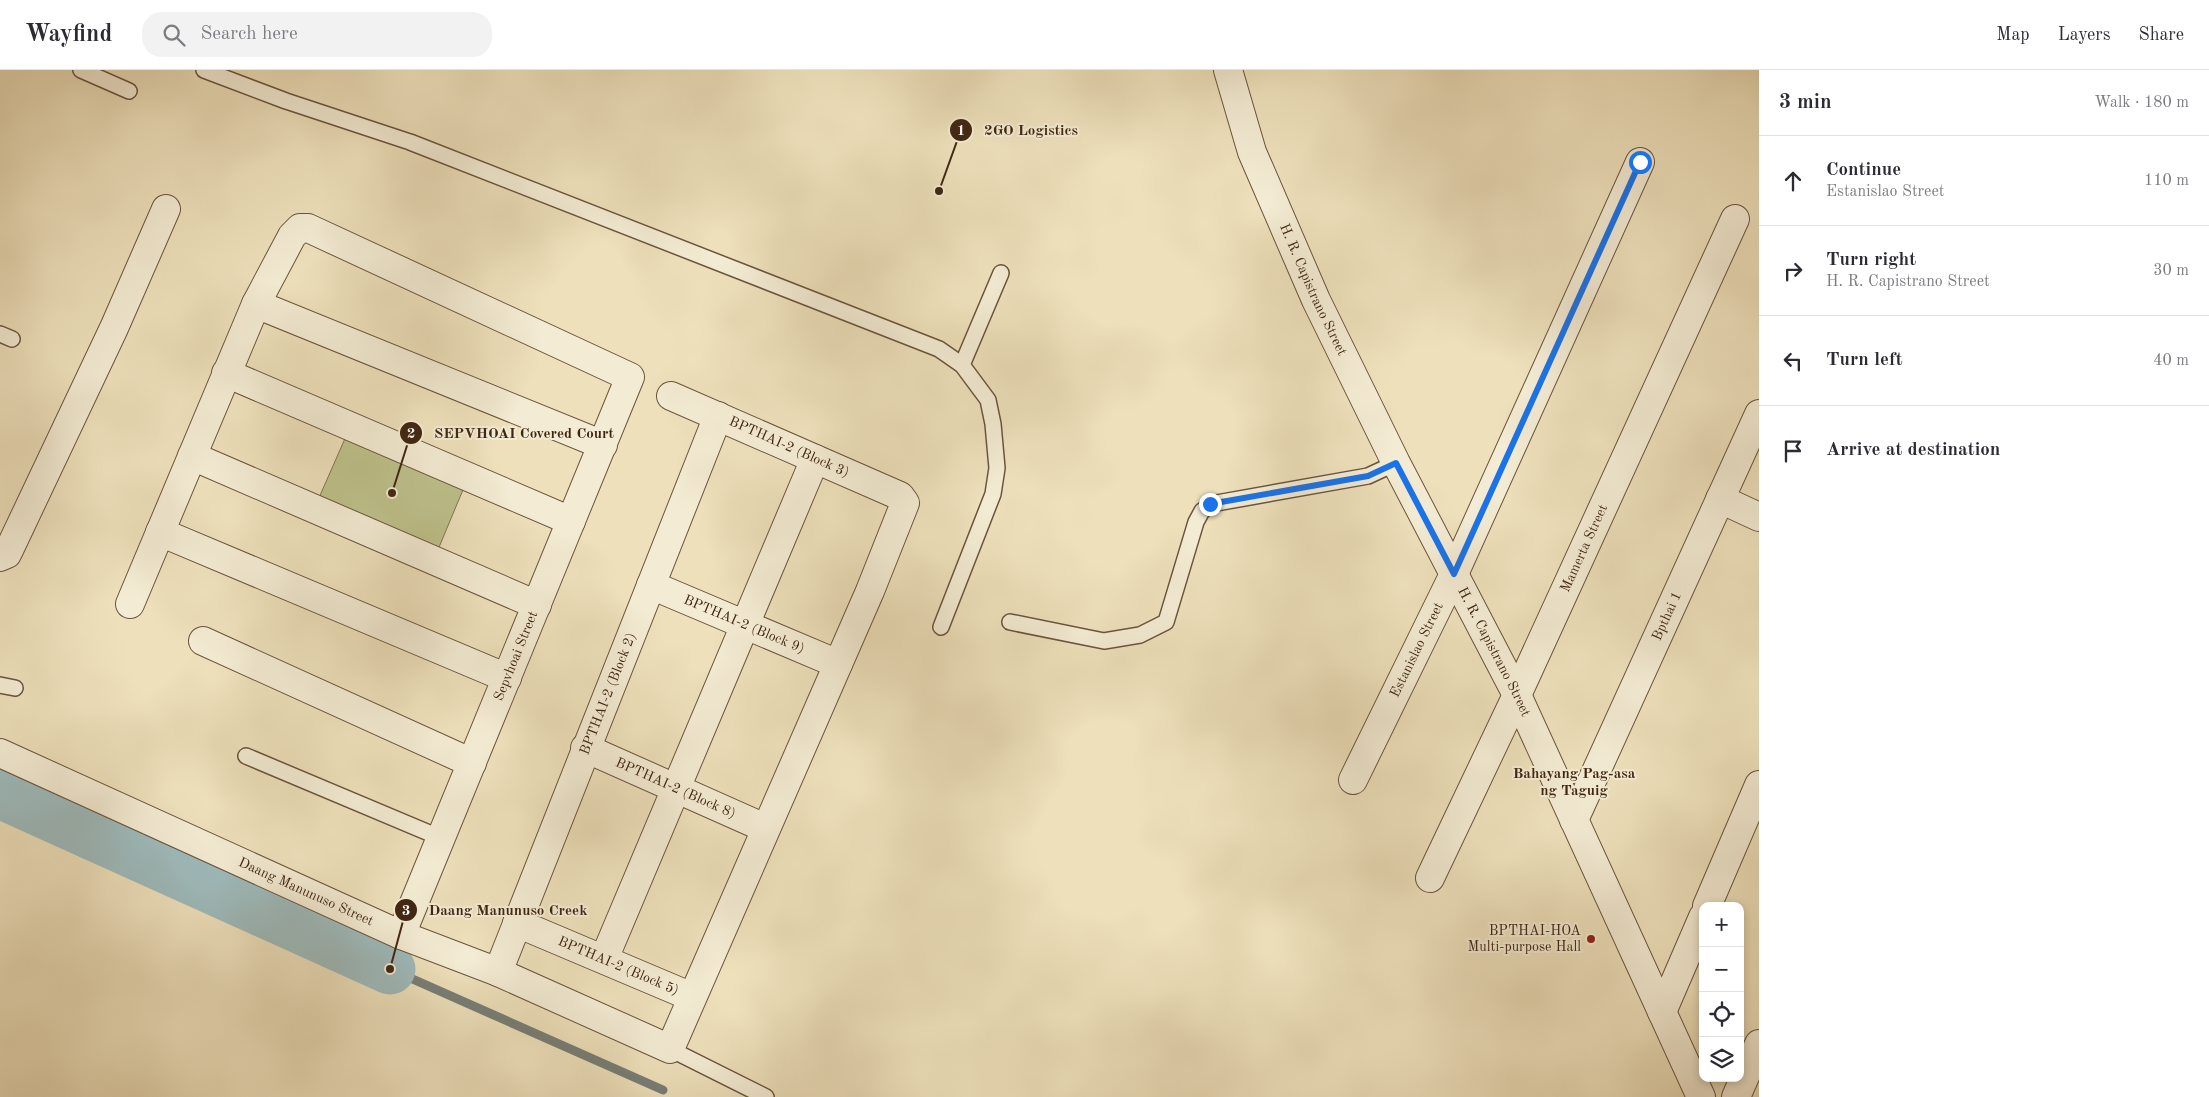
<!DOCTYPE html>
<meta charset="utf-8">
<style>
body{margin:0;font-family:"Old Standard TT",serif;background:#f2f2f3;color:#2b2b33}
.controls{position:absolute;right:15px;bottom:15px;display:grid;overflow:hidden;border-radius:10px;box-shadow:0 2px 8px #0003}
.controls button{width:45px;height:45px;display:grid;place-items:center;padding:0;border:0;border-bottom:1px solid #e1e1e2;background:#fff;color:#2b2b33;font:25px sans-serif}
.stop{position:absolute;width:15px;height:15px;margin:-11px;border:4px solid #1a73e8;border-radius:50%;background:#fff}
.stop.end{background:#1a73e8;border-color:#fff;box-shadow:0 1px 5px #0008}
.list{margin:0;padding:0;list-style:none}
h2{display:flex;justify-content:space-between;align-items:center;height:65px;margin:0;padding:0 20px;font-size:21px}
h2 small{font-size:16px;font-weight:400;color:#7c7c81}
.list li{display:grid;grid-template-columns:32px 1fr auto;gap:15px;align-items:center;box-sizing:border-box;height:90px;padding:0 20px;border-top:1px solid #e1e1e2}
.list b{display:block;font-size:19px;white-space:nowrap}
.list p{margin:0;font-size:16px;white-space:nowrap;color:#7c7c81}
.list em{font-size:16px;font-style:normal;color:#7c7c81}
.icon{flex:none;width:28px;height:28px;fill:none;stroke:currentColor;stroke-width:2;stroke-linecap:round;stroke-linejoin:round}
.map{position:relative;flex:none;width:1759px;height:1027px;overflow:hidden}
header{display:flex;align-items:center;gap:30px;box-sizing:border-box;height:70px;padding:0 25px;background:#fff;border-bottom:1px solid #e1e1e2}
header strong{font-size:24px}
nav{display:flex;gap:28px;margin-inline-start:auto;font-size:18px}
.search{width:350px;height:45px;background:#f2f2f3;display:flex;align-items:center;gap:12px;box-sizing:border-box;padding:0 18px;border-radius:20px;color:#7c7c81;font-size:19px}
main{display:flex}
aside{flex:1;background:#fff}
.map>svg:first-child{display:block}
.green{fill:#bec18c;stroke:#7f744f}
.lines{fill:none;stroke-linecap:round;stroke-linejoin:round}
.stream{stroke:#787f77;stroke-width:9}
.river{stroke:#9ebabb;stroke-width:51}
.service-casing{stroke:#6b543c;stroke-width:18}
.minor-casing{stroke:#6b543c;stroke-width:30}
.tertiary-casing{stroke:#6b543c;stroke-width:30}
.service{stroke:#f3ebd3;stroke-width:15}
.minor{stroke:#f3ebd3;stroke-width:28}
.tertiary{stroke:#f3ebd3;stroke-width:28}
.route{stroke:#1a73e8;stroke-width:6}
.poi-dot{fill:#8f2418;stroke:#f3ebd3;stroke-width:2}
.labels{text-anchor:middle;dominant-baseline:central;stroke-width:4;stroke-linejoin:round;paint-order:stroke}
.street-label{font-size:14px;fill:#402612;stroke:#f3ebd3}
.poi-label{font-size:14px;fill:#402612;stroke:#f3ebd3;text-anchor:end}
.neighbourhood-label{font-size:15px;font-weight:bold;fill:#402612;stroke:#f3ebd3}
.leader{fill:none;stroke:#402612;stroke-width:2}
.callout-dot{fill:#402612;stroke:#f3ebd3;stroke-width:2}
.mark-label{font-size:15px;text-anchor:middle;font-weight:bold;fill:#fff}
.callout-label{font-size:15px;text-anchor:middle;font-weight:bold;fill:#402612;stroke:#f3ebd3;stroke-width:4;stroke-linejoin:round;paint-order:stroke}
</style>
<header>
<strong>Wayfind</strong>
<div class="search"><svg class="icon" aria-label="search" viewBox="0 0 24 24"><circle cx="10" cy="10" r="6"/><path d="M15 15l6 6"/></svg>Search here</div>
<nav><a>Map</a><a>Layers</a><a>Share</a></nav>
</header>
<main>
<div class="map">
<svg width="1759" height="1027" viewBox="0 0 1759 1027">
<rect width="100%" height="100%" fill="#ede0bb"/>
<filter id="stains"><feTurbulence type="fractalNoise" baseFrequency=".004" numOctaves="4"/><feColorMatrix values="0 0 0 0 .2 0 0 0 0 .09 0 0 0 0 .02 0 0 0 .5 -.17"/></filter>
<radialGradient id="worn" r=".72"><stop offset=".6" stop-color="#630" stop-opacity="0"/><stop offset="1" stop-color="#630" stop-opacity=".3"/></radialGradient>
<!-- green -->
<path class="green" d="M347 364 465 415 437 482 318 430Z"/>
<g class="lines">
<!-- stream -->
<path class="stream" d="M390 899 663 1020"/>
<!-- river -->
<path class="river" d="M0 723 390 899"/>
<!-- service casing -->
<g class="service-casing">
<g id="service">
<path d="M81 0 129 21"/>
<path d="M204 0 286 31 410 72 939 279 962 295 988 330 993 354 997 398 993 424 941 557"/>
<path d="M0 264 12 269"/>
<path d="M962 295 1001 203"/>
<path d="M1010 552 1104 571 1140 565 1166 552 1196 452 1202 441 1211 434 1368 406 1396 393"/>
<path d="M0 615 15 618"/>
<path d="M246 686 441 768"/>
<path d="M670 979 766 1027"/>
</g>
</g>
<!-- minor casing -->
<g class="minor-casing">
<g id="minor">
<path d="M256 234 603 375"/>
<path d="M226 303 571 451"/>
<path d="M192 386 537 535"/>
<path d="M1720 429 1759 447"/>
<path d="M160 462 507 608"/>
<path d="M0 487 7 484 9 480 114 258 166 139"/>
<path id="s1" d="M651 515 838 594"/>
<path d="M130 534 256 234 292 166 300 158H308L630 307 401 865"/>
<path d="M203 571 472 693"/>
<path id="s2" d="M585 678 765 758"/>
<path id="s3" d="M0 683 401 865 498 902 670 979 870 521 905 433 900 426 671 326"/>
<path id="s4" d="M1353 710 1454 504 1640 92"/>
<path id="s5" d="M1574 750 1759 344"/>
<path id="s6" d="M1430 808 1517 625 1735 149"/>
<path d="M1707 836 1759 715"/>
<path id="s7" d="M517 853 692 927"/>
<path d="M604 889 815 389"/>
<path id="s8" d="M498 902 718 346"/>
<path d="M1662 942 1703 847"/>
<path d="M1736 1027 1759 974"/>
</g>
</g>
<!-- tertiary casing -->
<g class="tertiary-casing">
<g id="tertiary">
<path id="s9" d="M1228 0 1252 82 1316 230 1396 393 1517 625 1701 1027"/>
</g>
</g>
<!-- service -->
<use href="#service" class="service"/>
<!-- minor -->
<use href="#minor" class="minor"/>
<!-- tertiary -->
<use href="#tertiary" class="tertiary"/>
</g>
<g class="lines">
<!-- route -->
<path class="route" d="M1210 434 1368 406 1396 393 1454 504 1640 92"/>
</g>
<!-- markers -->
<circle class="poi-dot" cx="1591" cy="869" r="5"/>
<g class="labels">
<!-- street labels -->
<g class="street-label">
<text stroke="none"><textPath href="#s9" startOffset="236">H. R. Capistrano Street</textPath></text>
<text transform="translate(789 377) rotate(24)">BPTHAI-2 (Block 3)</text>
<text stroke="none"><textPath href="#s6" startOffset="364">Mamerta Street</textPath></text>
<text stroke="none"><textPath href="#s5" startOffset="224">Bpthai 1</textPath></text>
<text stroke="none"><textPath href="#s1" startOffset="101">BPTHAI-2 (Block 9)</textPath></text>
<text stroke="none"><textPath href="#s4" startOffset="145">Estanislao Street</textPath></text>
<text stroke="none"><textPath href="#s9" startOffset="641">H. R. Capistrano Street</textPath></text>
<text transform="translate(516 586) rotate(-68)">Sepvhoai Street</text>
<text stroke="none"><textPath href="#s8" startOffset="299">BPTHAI-2 (Block 2)</textPath></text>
<text stroke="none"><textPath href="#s2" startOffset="99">BPTHAI-2 (Block 8)</textPath></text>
<text stroke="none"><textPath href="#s3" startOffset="336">Daang Manunuso Street</textPath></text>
<text stroke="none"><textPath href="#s7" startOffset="110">BPTHAI-2 (Block 5)</textPath></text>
</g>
<!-- poi labels -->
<g class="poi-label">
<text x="1581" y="861">BPTHAI-HOA<tspan x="1581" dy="16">Multi-purpose Hall</tspan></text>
</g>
<!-- neighbourhood labels -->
<g class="neighbourhood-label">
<text x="1574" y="704">Bahayang Pag-asa<tspan x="1574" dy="17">ng Taguig</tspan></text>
</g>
</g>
<!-- callouts -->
<path class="leader" d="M939 121L961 60M392 423L411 363M390 899L406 840"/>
<g class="callout-dot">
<circle cx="939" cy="121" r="5"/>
<circle cx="392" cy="423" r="5"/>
<circle cx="390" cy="899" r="5"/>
<circle cx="961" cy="60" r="12"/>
<circle cx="411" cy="363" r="12"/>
<circle cx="406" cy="840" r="12"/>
</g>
<g class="mark-label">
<text x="961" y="65">1</text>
<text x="411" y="368">2</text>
<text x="406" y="845">3</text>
</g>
<g class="callout-label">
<text x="1031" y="65">2GO Logistics</text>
<text x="524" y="368">SEPVHOAI Covered Court</text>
<text x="508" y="845">Daang Manunuso Creek</text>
</g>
<rect width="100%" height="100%" filter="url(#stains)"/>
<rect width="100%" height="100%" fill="url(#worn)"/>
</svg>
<div class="controls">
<button>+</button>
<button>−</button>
<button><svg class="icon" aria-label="locate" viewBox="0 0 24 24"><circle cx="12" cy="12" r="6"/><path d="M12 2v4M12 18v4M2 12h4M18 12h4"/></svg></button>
<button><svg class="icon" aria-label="layers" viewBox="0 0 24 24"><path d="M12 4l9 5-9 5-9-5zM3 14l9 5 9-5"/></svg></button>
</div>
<div class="stop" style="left:1640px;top:92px"></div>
<div class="stop end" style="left:1210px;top:434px"></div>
</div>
<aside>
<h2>3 min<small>Walk · 180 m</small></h2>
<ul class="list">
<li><svg class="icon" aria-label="ahead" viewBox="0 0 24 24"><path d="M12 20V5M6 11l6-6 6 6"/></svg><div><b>Continue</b><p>Estanislao Street</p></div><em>110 m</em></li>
<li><svg class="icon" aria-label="right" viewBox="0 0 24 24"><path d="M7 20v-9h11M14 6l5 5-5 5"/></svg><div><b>Turn right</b><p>H. R. Capistrano Street</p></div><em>30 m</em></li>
<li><svg class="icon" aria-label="left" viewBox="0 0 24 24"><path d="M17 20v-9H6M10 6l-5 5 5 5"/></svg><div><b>Turn left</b></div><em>40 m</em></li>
<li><svg class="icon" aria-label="arrive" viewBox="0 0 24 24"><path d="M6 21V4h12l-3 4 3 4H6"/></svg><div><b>Arrive at destination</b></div></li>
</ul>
</aside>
</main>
